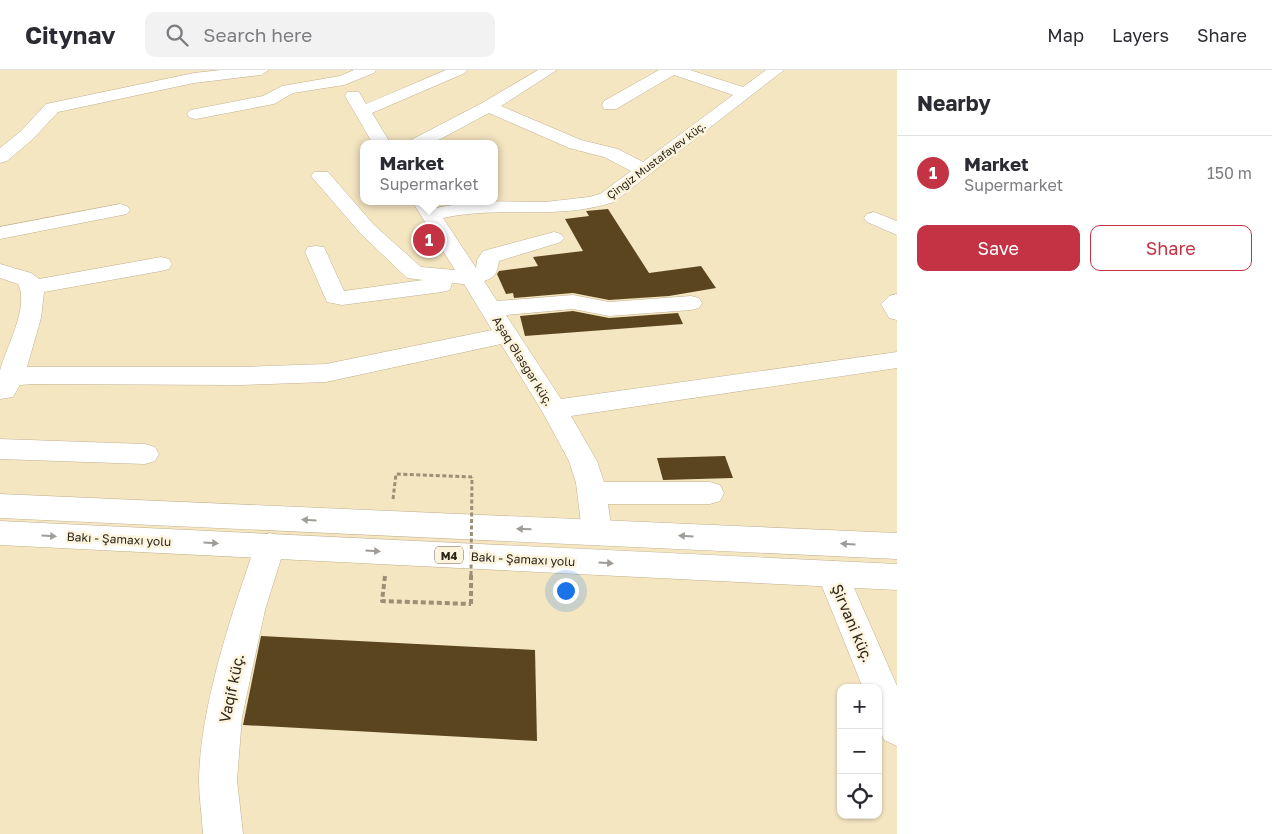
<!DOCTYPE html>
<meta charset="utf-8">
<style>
body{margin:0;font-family:"Golos Text",sans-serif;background:#f2f2f3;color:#2b2b33}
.controls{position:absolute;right:15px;bottom:15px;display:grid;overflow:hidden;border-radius:10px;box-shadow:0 1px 4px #0004}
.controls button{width:45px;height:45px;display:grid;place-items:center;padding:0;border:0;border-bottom:1px solid #e1e1e2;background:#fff;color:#2b2b33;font:25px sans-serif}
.you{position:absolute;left:565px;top:520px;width:18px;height:18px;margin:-12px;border:4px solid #fff;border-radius:50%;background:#1a73e8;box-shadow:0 0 0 8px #1a73e833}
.badge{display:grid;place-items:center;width:32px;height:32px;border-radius:50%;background:#c33343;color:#fff;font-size:16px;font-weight:700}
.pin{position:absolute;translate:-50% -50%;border:2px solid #fff;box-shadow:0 1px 5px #0006}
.popup{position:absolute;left:360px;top:70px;width:138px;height:65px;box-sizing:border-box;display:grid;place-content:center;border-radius:10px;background:#fff;filter:drop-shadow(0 1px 4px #0005);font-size:16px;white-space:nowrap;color:#7c7c81}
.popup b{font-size:19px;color:#2b2b33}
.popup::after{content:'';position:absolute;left:50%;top:100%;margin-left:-10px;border:10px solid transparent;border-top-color:#fff}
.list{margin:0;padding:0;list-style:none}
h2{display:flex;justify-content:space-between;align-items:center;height:65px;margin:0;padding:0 20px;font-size:21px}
h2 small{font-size:16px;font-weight:400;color:#7c7c81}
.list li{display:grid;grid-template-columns:32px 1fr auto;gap:15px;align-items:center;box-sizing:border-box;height:75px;padding:0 20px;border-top:1px solid #e1e1e2}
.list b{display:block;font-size:19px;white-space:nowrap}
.list p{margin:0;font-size:16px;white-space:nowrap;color:#7c7c81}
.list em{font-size:16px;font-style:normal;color:#7c7c81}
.actions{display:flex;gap:10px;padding:15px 20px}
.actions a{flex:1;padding:11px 0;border:1px solid #c33343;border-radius:10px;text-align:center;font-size:18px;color:#c33343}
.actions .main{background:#c33343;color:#fff}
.icon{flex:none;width:28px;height:28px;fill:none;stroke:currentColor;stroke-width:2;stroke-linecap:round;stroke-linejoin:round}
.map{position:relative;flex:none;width:897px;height:764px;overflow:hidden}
header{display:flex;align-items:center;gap:30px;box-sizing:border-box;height:70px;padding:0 25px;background:#fff;border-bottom:1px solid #e1e1e2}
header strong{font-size:24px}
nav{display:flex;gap:28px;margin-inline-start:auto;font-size:18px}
.search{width:350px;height:45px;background:#f2f2f3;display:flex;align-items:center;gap:12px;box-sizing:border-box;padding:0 18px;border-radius:10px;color:#7c7c81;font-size:19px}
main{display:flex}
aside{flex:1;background:#fff}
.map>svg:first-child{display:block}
.building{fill:#5b451e}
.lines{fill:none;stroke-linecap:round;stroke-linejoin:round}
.minor-casing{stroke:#c0b18f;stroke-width:1}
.highway-casing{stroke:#c0b18f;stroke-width:1}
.path-far1{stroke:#9b9076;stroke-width:3;stroke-dasharray:4 2.5;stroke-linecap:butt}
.path{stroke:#9b9076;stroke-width:4;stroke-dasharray:5 3;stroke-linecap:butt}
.minor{fill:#fff;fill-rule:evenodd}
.highway{fill:#fff;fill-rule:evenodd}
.path-bridge-far1{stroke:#9b9076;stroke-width:3;stroke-dasharray:4 2.5;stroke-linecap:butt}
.path-bridge{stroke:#9b9076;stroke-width:4;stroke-dasharray:5 3;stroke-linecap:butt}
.oneway{fill:#a09d98}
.labels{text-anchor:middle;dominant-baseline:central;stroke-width:5;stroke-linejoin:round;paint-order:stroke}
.far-street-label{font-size:11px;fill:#2c2619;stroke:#fdf4de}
.shield{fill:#fdf4de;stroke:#6b6454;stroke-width:1}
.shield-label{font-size:11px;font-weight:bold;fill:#2c2619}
.street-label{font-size:12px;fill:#2c2619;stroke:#fdf4de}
.near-street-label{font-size:15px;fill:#2c2619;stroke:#fdf4de}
</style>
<header>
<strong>Citynav</strong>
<div class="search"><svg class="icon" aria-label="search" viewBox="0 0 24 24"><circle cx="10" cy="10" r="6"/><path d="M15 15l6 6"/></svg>Search here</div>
<nav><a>Map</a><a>Layers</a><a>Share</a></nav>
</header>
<main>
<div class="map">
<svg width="897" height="764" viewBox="0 0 897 764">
<rect width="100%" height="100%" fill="#f5e6c2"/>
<!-- building -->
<g class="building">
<path d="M608 139 649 203 701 196 716 218 669 226 609 230 573 223 514 228 513 223 506 224 497 204 499 201 538 196 533 187 583 181 565 149 589 146 586 141Z"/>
<path d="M573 241 609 248 678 243 683 254 525 266 520 246Z"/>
<path d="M725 386 733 408 663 410 657 388Z"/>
<path d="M261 566 535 580 537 671 243 655Z"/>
</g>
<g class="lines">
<!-- minor casing -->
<g class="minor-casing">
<g id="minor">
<path d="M221 0H269L261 5 194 13 58 42 33 69 7 91 0 93V78L21 61 46 34 194 3Z"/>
<path d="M354 0H376L374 3 344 15 293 23 274 34 196 49 190 48 187 44 190 40 196 39 263 26 282 16 340 6Z"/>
<path d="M446 0H467L465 3 372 43 391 74H373L345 26 347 22H359L366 34Z"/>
<path d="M538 0H557L501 36 581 70 618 79 643 92 733 25 674 5 616 39H604L602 35 604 31 659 0H690L743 17 766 0H784L614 132C555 151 501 135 443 148L476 198 477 190 483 181 554 162 561 164 564 168 561 172 499 191C497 203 496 207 484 211L497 231 573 225 609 232 691 226 699 228 702 233 699 238 691 240 609 246 573 239 506 245 561 329 897 282V298L571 346 597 391 604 412H710L720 415 724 423 720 431 710 434H608L612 462 608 471 597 474 586 471 582 462 576 413 569 391 543 343 501 274 326 312 241 315 34 314 20 315 13 327 0 329C0 320 0 309 0 301 5 279 30 237 18 214L0 208V194L31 203 39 209 161 187 169 189 172 194 169 199 161 201 44 222 41 248 27 297H241L326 294 492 260 464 214 452 213 450 220 442 222 342 235 327 232 305 182 308 177 316 176 324 177 344 221 423 210 407 208 360 163 311 106 314 102H328L374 155 421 197 455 200 412 131H432L436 138 474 131 545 132 589 127 600 124 631 101 604 87 569 78 489 43 431 74H408L411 70 482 33Z"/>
<path d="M120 134 127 136 130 140 127 144 0 169V157Z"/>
<path d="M874 142 897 151V165L867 152 864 148 867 144Z"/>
<path d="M897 224V250L889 248 881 234 889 226Z"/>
<path d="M0 369 145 374 155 377 159 384 155 391 145 394 0 389Z"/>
<path d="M270 463 281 467 285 476 265 540 242 647 237 710 243 764H203C202 746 199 728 199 710 200 638 231 545 255 476L259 467Z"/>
<path d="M833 491 844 495 897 616V676L884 670 878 656V618H863L817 504 822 495Z"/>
</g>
</g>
<!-- highway casing -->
<g class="highway-casing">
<g id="highway">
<path d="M0 424 897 463V489L0 448Z"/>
<path d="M0 451 897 494V520L0 475Z"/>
</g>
</g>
<!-- path-far1 -->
<path class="path-far1" d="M393 429 396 404 472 407"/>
<!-- path -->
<path class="path" d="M385 506 382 531 471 534"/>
<!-- minor -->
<use href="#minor" class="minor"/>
<!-- highway -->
<use href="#highway" class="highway"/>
<!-- path-bridge-far1 -->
<path class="path-bridge-far1" d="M471 505 472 407"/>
<!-- path-bridge -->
<path class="path-bridge" d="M471 534V504"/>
</g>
<!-- one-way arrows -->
<defs><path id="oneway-solid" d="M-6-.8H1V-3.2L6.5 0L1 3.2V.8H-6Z" transform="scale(1.25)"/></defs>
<g class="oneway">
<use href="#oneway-solid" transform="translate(309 450) rotate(-177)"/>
<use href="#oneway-solid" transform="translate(524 459) rotate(-178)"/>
<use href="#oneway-solid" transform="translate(49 466) rotate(3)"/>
<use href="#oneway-solid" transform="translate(686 466) rotate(-177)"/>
<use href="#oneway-solid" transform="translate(211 473) rotate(3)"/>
<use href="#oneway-solid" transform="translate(848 474) rotate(-177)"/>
<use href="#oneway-solid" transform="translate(373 481) rotate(3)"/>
<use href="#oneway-solid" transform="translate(606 493) rotate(3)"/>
</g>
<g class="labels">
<!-- far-street labels -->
<g class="far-street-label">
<text transform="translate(656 90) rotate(-37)">Çingiz Mustafayev küç.</text>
</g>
<!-- shield labels -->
<rect class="shield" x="435" y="476.5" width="28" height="17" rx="4"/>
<g class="shield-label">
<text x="449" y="485">M4</text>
</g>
<!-- street labels -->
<g class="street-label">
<text transform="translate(523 291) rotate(58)">Aşəq Ələsgər küç.</text>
<text transform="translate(119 469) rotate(3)">Bakı - Şamaxı yolu</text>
<text transform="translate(523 489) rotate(3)">Bakı - Şamaxı yolu</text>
</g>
<!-- near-street labels -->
<g class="near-street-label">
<text transform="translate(853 553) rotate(67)">Şirvani küç.</text>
<text transform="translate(231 618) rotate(-78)">Vaqif küç.</text>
</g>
</g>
</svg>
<div class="controls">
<button>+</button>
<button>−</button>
<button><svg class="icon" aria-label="locate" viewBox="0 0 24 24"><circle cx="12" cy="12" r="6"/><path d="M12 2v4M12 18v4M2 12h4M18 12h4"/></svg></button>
</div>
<div class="you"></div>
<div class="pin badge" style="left:429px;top:170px">1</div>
<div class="popup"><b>Market</b>Supermarket</div>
</div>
<aside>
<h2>Nearby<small></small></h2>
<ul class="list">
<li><span class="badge">1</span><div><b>Market</b><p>Supermarket</p></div><em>150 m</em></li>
</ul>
<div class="actions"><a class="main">Save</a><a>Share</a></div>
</aside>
</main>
